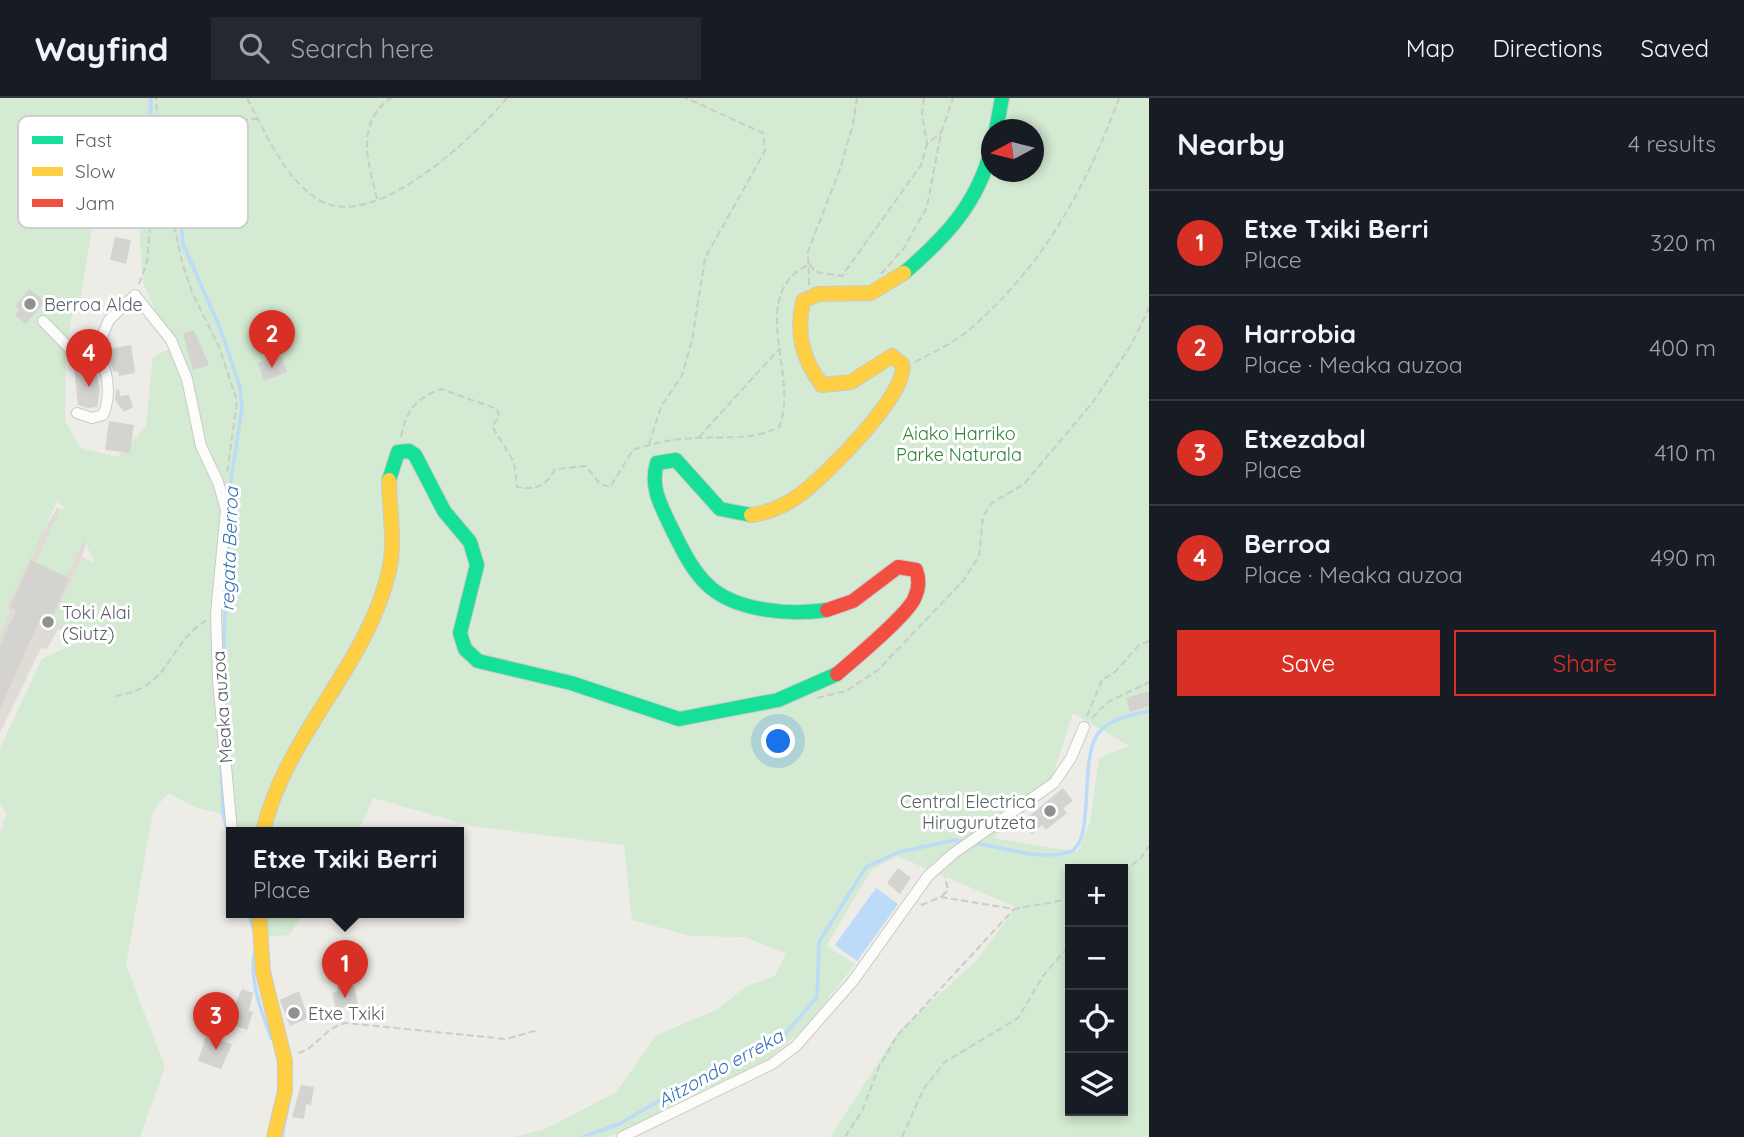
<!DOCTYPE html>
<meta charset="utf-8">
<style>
body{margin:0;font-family:Quicksand,sans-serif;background:#242831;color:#f1f3f6}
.controls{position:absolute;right:21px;bottom:21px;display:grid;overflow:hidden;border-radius:0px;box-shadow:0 4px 10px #0003}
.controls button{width:63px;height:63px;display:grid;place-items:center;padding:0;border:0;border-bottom:2px solid #363941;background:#171b24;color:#f1f3f6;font:35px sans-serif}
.compass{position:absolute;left:981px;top:21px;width:63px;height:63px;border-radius:50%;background:#171b24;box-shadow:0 4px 10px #0003;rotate:263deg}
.you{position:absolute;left:779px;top:644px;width:24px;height:24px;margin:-18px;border:5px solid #fff;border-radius:50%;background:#1a73e8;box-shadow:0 0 0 10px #1a73e833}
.badge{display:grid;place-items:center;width:46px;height:46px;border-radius:50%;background:#d93025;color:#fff;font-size:23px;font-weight:700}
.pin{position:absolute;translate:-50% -58px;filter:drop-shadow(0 2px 4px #0008)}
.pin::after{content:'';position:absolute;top:37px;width:24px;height:21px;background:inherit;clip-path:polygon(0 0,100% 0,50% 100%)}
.popup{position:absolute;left:226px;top:729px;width:238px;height:91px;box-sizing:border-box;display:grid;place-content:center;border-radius:0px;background:#171b24;filter:drop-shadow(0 2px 5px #0005);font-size:23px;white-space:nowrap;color:#9ea1a6}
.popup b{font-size:26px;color:#f1f3f6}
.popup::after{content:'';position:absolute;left:50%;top:100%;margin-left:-14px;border:14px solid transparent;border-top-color:#171b24}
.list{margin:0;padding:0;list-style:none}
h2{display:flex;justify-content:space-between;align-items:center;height:91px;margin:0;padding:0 28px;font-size:30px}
h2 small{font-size:23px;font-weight:400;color:#9ea1a6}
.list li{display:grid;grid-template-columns:46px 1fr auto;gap:21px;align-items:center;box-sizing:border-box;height:105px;padding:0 28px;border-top:2px solid #363941}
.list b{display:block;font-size:26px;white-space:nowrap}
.list p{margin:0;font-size:23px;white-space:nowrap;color:#9ea1a6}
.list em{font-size:23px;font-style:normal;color:#9ea1a6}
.actions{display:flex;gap:14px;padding:21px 28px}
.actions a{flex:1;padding:16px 0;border:2px solid #d93025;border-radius:0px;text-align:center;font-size:24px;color:#d93025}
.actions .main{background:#d93025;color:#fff}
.icon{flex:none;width:38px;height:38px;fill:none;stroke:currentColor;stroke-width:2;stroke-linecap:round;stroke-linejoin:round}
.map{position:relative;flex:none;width:1149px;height:1039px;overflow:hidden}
header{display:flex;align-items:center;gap:42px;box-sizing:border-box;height:98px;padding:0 35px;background:#171b24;border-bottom:2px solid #363941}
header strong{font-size:33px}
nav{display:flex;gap:38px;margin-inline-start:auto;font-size:24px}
.search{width:490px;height:63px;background:#242831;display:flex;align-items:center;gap:18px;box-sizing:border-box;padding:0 24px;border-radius:0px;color:#9ea1a6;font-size:26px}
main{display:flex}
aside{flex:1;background:#171b24}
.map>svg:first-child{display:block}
.education{fill:#dedcd5}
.green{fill:#d4ead2;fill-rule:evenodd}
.water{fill:#bbdbf8}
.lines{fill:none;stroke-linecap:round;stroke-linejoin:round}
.stream{stroke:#bbdbf8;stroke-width:3.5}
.building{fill:#d4d3d0}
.street-casing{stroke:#cacac9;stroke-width:12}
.fast-casing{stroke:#c9cac9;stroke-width:16}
.slow-casing{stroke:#c9cac9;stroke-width:16}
.jam-casing{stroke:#c9cac9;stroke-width:16}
.path{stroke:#c9cdca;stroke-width:2;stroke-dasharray:7 3.5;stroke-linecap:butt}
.street{stroke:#fcfcfb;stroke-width:10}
.fast{stroke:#16e098;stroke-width:14}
.slow{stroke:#ffcf43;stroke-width:14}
.jam{stroke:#f24e42;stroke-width:14}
.poi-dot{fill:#8f9193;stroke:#fff;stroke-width:2.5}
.labels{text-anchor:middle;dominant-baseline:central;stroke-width:6;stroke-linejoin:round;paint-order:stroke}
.poi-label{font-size:18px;fill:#5c6066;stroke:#fff;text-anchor:start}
.park-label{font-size:18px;fill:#2e8435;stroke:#fff}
.street-label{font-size:18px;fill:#5c6066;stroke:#fff}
.water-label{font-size:19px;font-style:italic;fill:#3972ba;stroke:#fff}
.key{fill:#fff;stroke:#cecfd1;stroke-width:2}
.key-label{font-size:19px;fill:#5c6066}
</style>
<header>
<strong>Wayfind</strong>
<div class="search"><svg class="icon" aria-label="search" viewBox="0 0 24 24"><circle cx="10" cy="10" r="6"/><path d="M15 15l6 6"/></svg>Search here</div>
<nav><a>Map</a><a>Directions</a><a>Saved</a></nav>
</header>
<main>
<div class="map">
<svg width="1149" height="1039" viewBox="0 0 1149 1039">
<rect width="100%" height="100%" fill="#edece7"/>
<!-- education -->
<path class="education" d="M57 410 92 423 82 459 113 474 83 542 58 531 47 551 41 550 0 635V537L9 516 7 508 27 460Z"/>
<!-- green -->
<g class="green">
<path d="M0 0H1149V1039H830L899 933 976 863 1016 809 897 758 872 771 826 848 855 866 809 926 763 966 683 1000 634 1029 608 1039H515L545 1031 615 995 657 937 716 912 747 888 775 878 786 855 745 839 691 838 632 822 624 747 472 728 373 700 358 734H232L228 717 197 710 168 695 153 713 126 867 165 969 140 1039H0V734L7 715 0 707V650L42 561 83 542 85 536 53 522 82 460 95 465 84 442 66 478 36 465 60 411 65 412 58 402 7 508 9 516 0 537ZM992 32H1034V74H992ZM93 124 139 127 143 184 171 250 153 259 146 328 118 359 81 350 65 323 66 253 71 220 81 198ZM1073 615 1129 648 1099 660 1090 724 1078 754 993 740 1047 695ZM1070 771H1123V1013H1070Z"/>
<path d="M253 814H304L289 837 261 839Z"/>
</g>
<!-- water -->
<path class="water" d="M876 790 898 806 857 863 835 847Z"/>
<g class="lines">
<!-- stream -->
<g class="stream">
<path d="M151 0 150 33 179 107 183 146 220 230 240 289 242 309 228 403"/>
<path d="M226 620 224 540 229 429"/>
<path d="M221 669 223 716 231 748"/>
<path d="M973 745C1004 749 1038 763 1069 754 1097 746 1077 657 1100 633 1112 620 1132 617 1149 613"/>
<path d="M248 814 254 832"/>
<path d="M255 853C248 881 262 914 271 940"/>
<path d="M282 1039 289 1003"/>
<path d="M583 1039 619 1026 695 982 782 940 817 899 819 844 866 769 899 754 955 742 966 744"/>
</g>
</g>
<!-- building -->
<g class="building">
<path d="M128 39 141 40 136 87 123 85Z"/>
<path d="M98 59 108 60 102 112 92 110Z"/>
<path d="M115 139 131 142 126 166 110 162Z"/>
<path d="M29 191 45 203 26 226 15 217 19 212 15 209Z"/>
<path d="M194 232 209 267 193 272 183 236Z"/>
<path d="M131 247 135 275 119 278 118 273 114 274 105 252Z"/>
<path d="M281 257 287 274 264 283 258 265Z"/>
<path d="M89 261H92L96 270 100 292 97 309 88 310 78 307 74 269 90 268Z"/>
<path d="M119 291 120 298 129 297 133 309 124 314 115 302 116 292Z"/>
<path d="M109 323 134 327 130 355 105 352Z"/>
<path d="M31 462 69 480 48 527 39 523 0 611V548L16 512 10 510Z"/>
<path d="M1149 593V608L1130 614 1126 600Z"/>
<path d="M1063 690 1073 703 1063 710 1067 715 1046 732 1042 727 1032 736 1022 724Z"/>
<path d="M898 770 911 780 900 796 887 785Z"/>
<path d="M353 884 358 906 336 911 332 895 338 893 337 888Z"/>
<path d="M242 891 253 895 249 913 253 914 247 932 226 925Z"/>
<path d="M299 893 308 920 290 928 280 902Z"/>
<path d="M206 938 232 946 221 971 198 963Z"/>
<path d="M301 987 314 989 311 1007 306 1006 304 1021 292 1019Z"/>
</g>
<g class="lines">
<!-- street casing -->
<g class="street-casing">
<g id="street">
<path d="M43 223 75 256 96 252 109 222 135 197 171 242 187 281 201 348 218 384 226 412 216 516 218 582 232 734"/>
<path d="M77 315 92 320 103 317C112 296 108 271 96 252"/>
<path d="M622 1039 772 966 796 948 853 883 928 778 954 755 1054 685 1071 660 1084 629"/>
</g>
</g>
<!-- fast casing -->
<g class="fast-casing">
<g id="fast">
<path d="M996 32 1002 0"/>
<path d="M904 175C947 138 978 105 992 49"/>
<path d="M389 382 398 354 409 353 415 357 444 413 470 444 477 467 460 535 465 551 478 563 571 585 679 621 778 602 837 576"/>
<path d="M751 417 720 411 676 362 657 365C650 388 660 406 670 427 681 449 692 474 711 490 740 514 792 517 827 512"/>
</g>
</g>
<!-- slow casing -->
<g class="slow-casing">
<g id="slow">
<path d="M751 417C769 415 786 407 801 396 824 379 911 293 902 266L892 258 851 284 822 287C802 261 796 235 803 203L818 196 871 195 904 175"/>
<path d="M263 734C286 635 367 569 389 473 396 442 389 413 389 382"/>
<path d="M259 814 263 874 285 963V993L274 1039"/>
</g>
</g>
<!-- jam casing -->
<g class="jam-casing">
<path id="jam" d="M827 512 853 503 898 469 916 472C919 480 919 490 915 499 909 516 853 562 837 576"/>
</g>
<!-- path -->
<g class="path">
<path d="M247 0C265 34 286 84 321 103 376 133 474 39 507 0"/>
<path d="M924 0 922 16 927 45"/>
<path d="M159 25 189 31 227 21H257"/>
<path d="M155 65 158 33 156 0"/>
<path d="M155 67 169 103 182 164 192 194 219 249 237 303 227 376"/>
<path d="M377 101C369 67 354 25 391 0"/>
<path d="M881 176 904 150 927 109 941 35 953 0"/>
<path d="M139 186 147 164 155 71"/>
<path d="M809 187 808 153 839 74 853 27 857 0"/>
<path d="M915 264C933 254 954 245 970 231 1042 170 1087 88 1119 0"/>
<path d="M401 339C406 313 415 301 441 291L497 311 499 319 492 328 514 364 517 389C537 392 545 389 555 371L586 368 600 386 610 389 633 352C654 345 676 340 698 340 728 338 751 343 779 329 798 284 757 217 791 179 795 174 803 170 809 166L816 174 842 178 921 67 927 46 941 35"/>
<path d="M699 339 780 250"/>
<path d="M649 346 661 309 682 277 692 242 705 160 765 53 763 35 686 0"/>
<path d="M115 598C174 589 165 547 207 522"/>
<path d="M817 600 846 593 878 572 963 483 979 458 983 418 992 405 1024 386 1093 304 1131 247 1149 210"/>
<path d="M1087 618 1102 582 1115 574 1139 547 1149 543"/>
<path d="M1092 620 1108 604 1149 584"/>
<path d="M1123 773 1140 761 1149 748"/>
<path d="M942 798 948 792 945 779"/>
<path d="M921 807 941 799 1014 811 1070 801"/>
<path d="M298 955C317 950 325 929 346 925L506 941 538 932"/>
<path d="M845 1039 862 1013 879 969 897 938 1014 811"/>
<path d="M902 1039 924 990 945 964 1018 920 1043 878 1070 847"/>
</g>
<!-- street -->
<use href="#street" class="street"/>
<!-- fast -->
<use href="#fast" class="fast"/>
<!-- slow -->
<use href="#slow" class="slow"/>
<!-- jam -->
<use href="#jam" class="jam"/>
</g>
<!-- markers -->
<g class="poi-dot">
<circle cx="30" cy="206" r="7"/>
<circle cx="48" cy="524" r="7"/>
<circle cx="1050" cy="713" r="7"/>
<circle cx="294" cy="915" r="7"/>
</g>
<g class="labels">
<!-- poi labels -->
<g class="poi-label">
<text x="44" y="206">Berroa Alde</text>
<text x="62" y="514">Toki Alai<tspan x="62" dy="21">(Siutz)</tspan></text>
<text x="1036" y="703" text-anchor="end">Central Electrica<tspan x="1036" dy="21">Hirugurutzeta</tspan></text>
<text x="308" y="915">Etxe Txiki</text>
</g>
<!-- park labels -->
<g class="park-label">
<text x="959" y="335">Aiako Harriko<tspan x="959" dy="21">Parke Naturala</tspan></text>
</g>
<!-- street labels -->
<g class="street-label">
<text transform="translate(222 609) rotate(-94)">Meaka auzoa</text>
</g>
<!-- water labels -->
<g class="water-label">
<text transform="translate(229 451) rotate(-88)">regata Berroa</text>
<text transform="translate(720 970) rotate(-29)">Aitzondo erreka</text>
</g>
</g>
<!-- legend -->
<rect x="18" y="18" width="230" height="112" rx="10" class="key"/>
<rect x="32" y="38" width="31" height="8" fill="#16e098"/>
<rect x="32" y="69" width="31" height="9" fill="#ffcf43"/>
<rect x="32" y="101" width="31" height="8" fill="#f24e42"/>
<g class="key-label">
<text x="75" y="49">Fast</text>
<text x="75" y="80">Slow</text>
<text x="75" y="112">Jam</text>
</g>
</svg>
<div class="controls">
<button>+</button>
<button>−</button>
<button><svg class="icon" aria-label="locate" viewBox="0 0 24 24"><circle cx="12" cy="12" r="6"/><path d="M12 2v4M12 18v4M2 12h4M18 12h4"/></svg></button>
<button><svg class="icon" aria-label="layers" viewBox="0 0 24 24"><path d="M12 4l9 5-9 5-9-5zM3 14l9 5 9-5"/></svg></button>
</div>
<svg class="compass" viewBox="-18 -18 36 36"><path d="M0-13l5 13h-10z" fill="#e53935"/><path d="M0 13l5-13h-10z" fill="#9ea1a6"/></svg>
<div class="you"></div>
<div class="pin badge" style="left:345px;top:900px">1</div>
<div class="popup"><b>Etxe Txiki Berri</b>Place</div>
<div class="pin badge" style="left:272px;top:270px">2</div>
<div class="pin badge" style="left:216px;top:952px">3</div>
<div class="pin badge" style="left:89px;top:289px">4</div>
</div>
<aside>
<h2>Nearby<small>4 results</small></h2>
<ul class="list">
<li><span class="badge">1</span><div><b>Etxe Txiki Berri</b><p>Place</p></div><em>320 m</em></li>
<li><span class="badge">2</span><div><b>Harrobia</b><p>Place · Meaka auzoa</p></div><em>400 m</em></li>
<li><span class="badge">3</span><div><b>Etxezabal</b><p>Place</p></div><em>410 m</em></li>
<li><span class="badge">4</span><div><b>Berroa</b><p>Place · Meaka auzoa</p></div><em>490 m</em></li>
</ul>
<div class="actions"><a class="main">Save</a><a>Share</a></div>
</aside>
</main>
